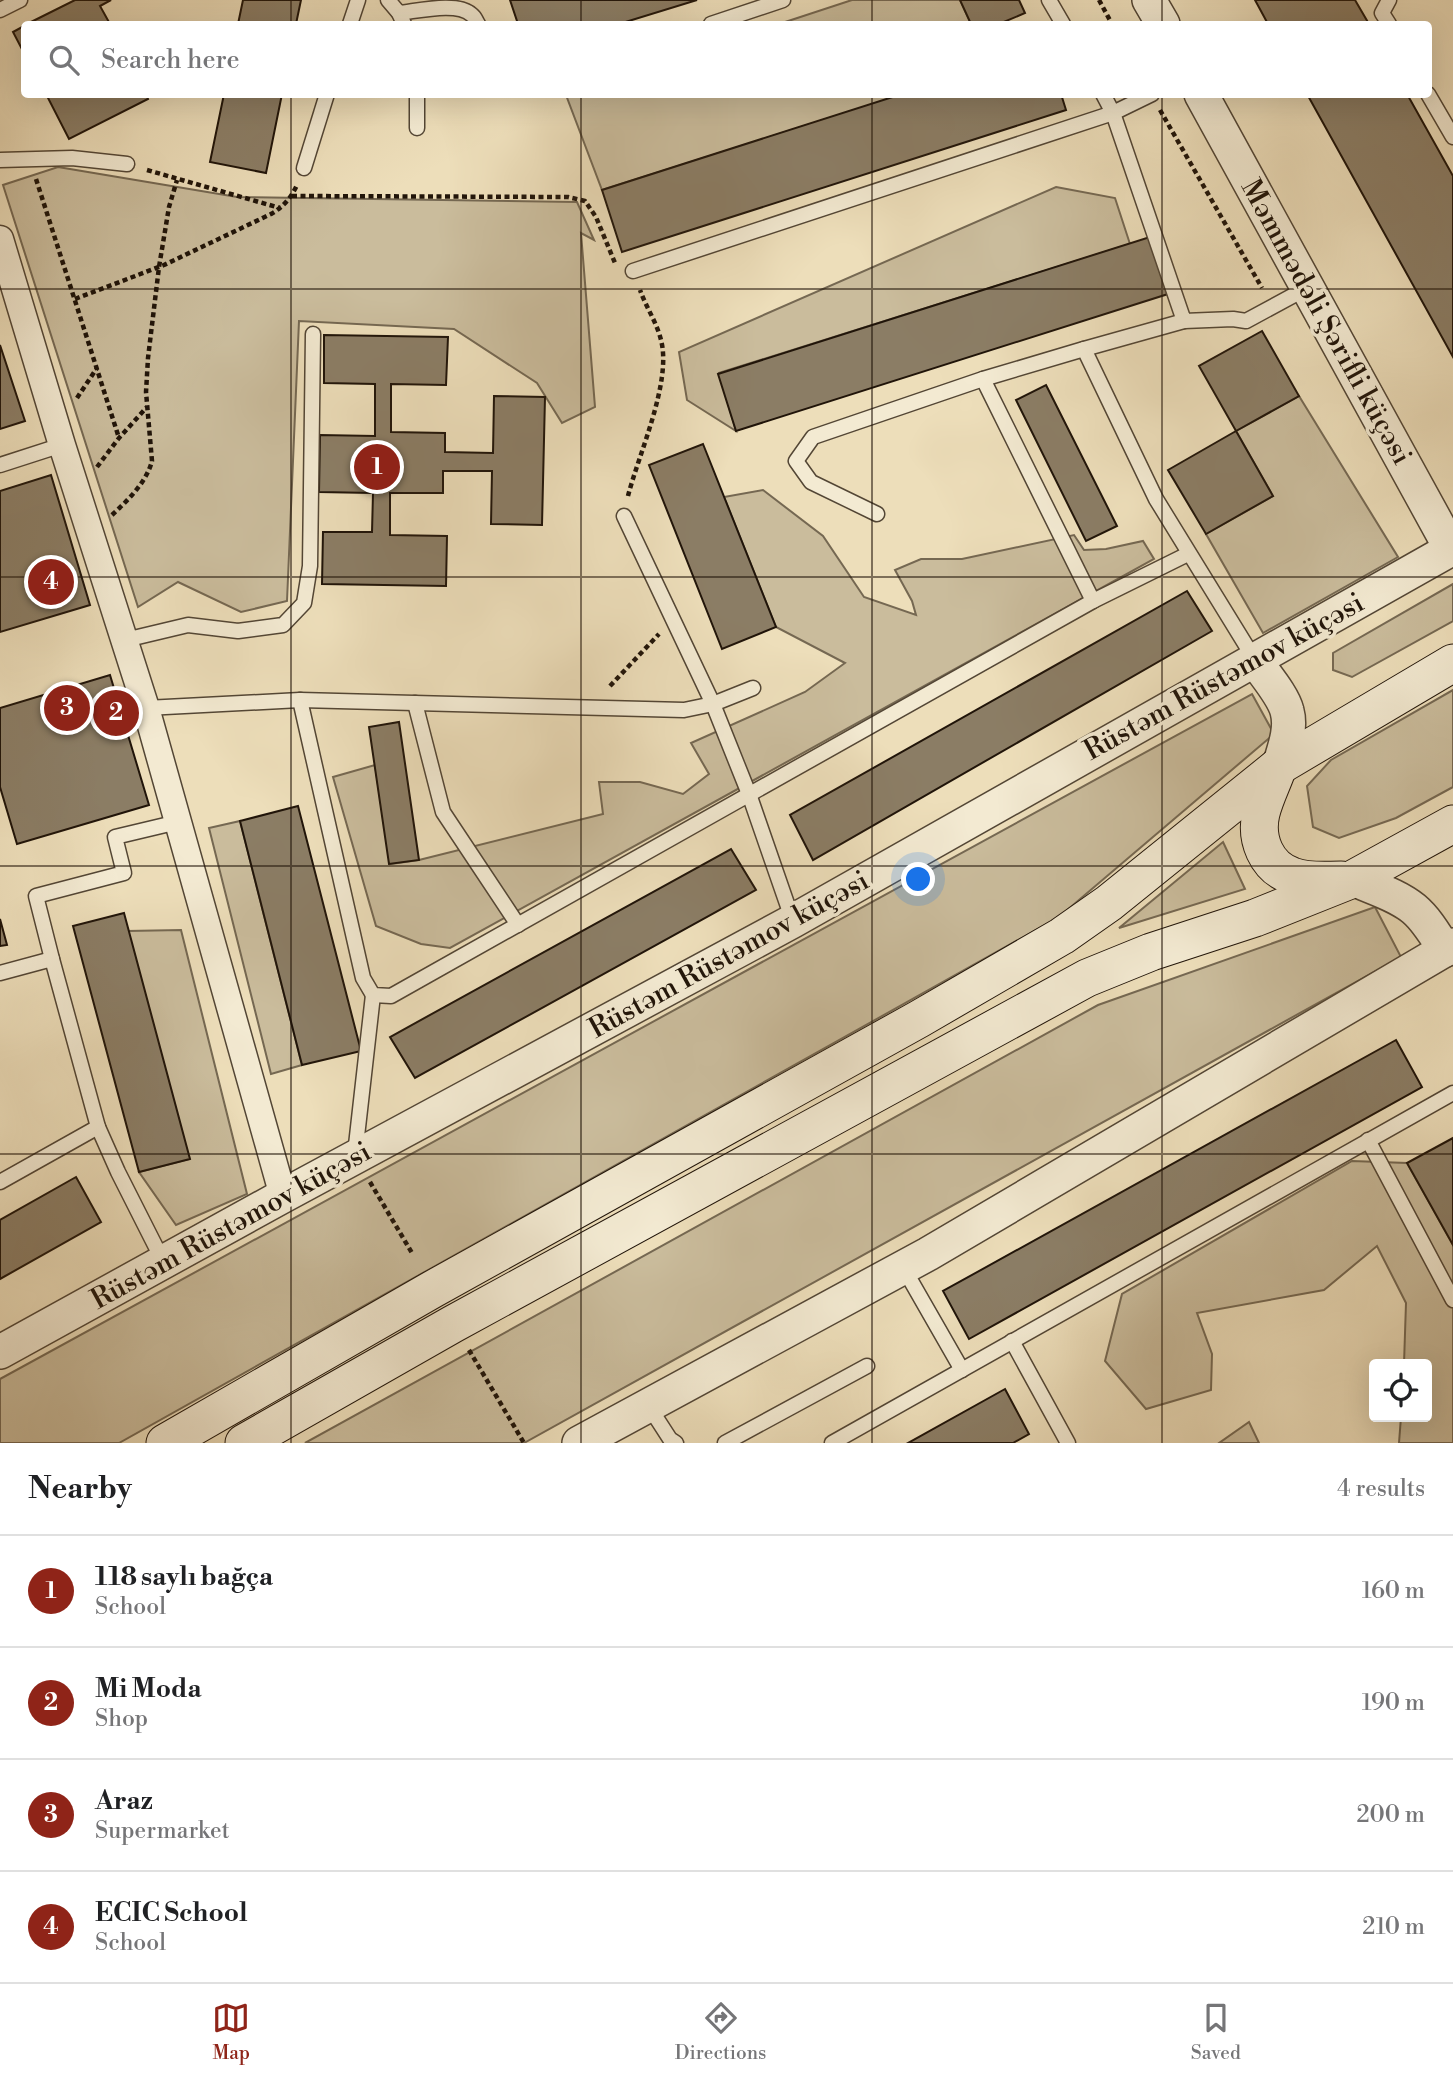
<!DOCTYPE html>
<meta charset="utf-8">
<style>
body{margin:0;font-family:"Libre Bodoni",serif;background:#f6f6f6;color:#202124}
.controls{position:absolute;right:21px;bottom:21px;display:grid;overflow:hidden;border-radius:7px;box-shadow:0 7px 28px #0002}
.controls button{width:63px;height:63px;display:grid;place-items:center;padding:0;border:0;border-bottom:2px solid #e0e0e0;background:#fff;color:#202124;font:35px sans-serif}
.you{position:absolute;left:919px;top:880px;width:24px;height:24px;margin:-18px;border:5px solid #fff;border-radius:50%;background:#1a73e8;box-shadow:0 0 0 10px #1a73e833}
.badge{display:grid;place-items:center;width:46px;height:46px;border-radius:50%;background:#8f2418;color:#fff;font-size:23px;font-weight:700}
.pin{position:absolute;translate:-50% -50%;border:4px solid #fff;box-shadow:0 2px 7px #0006}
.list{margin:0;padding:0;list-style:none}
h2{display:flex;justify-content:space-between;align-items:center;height:91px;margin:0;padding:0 28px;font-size:30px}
h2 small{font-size:23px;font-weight:400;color:#757577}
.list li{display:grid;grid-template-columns:46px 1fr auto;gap:21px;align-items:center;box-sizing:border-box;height:112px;padding:0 28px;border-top:2px solid #e0e0e0}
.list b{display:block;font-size:26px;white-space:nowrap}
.list p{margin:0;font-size:23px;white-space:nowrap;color:#757577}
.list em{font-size:23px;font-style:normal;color:#757577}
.icon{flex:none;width:38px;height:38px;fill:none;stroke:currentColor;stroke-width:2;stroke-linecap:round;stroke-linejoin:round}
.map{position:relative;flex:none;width:1453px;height:1443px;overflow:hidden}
.search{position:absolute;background:#fff;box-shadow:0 7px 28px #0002;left:21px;right:21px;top:21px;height:77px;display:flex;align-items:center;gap:18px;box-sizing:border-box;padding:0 24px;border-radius:7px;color:#757577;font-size:26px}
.sheet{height:539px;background:#fff}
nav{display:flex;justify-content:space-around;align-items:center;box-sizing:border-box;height:98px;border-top:2px solid #e0e0e0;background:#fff;font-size:19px;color:#757577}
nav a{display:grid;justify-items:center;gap:4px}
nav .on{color:#8f2418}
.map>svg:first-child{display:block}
.green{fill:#cabc9c;stroke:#756852;stroke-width:2}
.building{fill:#8b7d65;stroke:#201409;stroke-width:2}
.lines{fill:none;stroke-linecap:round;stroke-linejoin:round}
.service-casing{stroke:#534635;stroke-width:17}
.minor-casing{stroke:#534635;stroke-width:29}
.tertiary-casing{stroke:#534635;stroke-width:36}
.secondary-casing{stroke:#201409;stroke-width:39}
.path{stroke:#201409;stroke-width:4.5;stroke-dasharray:5 3.5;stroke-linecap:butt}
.service{stroke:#f3ead2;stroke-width:14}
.minor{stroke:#f3ead2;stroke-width:26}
.tertiary{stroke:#f3ead2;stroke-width:33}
.secondary{stroke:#f3ead2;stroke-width:37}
.grid{fill:none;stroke:#201409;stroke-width:2;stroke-opacity:0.55}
.labels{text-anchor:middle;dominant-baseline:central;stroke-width:7;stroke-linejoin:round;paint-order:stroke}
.street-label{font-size:28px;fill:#201409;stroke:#f3ead2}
</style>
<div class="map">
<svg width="1453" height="1443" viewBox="0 0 1453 1443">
<rect width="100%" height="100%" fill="#eddeba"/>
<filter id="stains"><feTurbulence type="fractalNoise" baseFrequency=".00286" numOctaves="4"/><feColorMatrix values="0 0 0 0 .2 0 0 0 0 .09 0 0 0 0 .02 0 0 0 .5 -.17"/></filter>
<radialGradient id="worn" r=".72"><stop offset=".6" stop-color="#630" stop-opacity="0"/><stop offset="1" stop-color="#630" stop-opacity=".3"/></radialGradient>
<!-- green -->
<g class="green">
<path d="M852 0H960L971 24H779Z"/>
<path d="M568 94 902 95 602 190 566 95Z"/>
<path d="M58 167 237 197 577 202 594 240 581 233 595 407 562 423 537 383 454 329 299 321 287 601 241 612 178 582 138 607 3 185Z"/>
<path d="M1056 187 1115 198 1130 244 719 373 736 431 687 400 679 352Z"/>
<path d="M1299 396 1398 557 1263 633 1206 534 1273 496 1236 431Z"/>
<path d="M763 490 823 536 864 597 916 615 912 601 895 570 921 559H962L1074 535 1084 550 1106 549 1143 541 1154 559 450 948 421 944 376 926 333 777 375 765 390 864 419 860 603 814 599 782H640L683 794 709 774 691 743 805 692 845 663 776 627 724 497Z"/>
<path d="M1453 584V621L1352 677 1333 670V653Z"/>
<path d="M1453 690V787L1396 818 1339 838 1313 827 1307 786 1331 760Z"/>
<path d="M1252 694 1274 734 1059 917 119 1443H0V1379Z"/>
<path d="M240 821 302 1065 271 1074 209 828Z"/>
<path d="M1223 842 1245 889 1119 928Z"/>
<path d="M1375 907 1401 957 524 1443H305L1098 1005Z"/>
<path d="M181 930 247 1194 176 1225 139 1172 189 1159 128 931Z"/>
<path d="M1352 1161 1407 1163 1453 1245V1443H1399L1401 1417H1427V1364H1404L1406 1303 1377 1246 1324 1290 1197 1313 1212 1354 1211 1390 1146 1409 1105 1361 1122 1294Z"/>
<path d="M1249 1422 1259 1443H1219Z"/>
</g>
<!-- building -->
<g class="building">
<path d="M75 0H111L100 6 110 24H27Z"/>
<path d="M243 0H301L296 24H238Z"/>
<path d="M510 0H697L619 24H518Z"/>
<path d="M960 0H1019L1025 13 999 24H971Z"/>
<path d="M1255 0H1355L1369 24H1268Z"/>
<path d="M24 26V53L13 32Z"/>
<path d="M46 94H146L148 99 69 139Z"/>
<path d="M224 94H282L266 173 210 162Z"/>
<path d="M902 94H1061L1066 110 622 252 602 190Z"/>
<path d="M1307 94H1407L1453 176V357Z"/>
<path d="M1150 237 1168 294 736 431 718 374Z"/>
<path d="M1262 331 1299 396 1236 431 1199 366Z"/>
<path d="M324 335 448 337 446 385 391 384V432L445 433V452L493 453 494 396 545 397 542 525 491 524 492 471H443V493H390V535L447 536 446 586 322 584 323 532H372L373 493 319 492 320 435 375 436V384L324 383Z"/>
<path d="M0 345 25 421 0 429Z"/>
<path d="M1046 385 1117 526 1086 541 1016 400Z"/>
<path d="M1236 431 1273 496 1206 534 1168 470Z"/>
<path d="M703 444 776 627 722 649 649 465Z"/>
<path d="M51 475 90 605 0 632V491Z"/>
<path d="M1187 591 1212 631 813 860 790 815Z"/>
<path d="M110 675 149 805 17 844 0 787V708Z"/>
<path d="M399 722 419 860 389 864 369 727Z"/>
<path d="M298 806 361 1051 302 1065 240 821Z"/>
<path d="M731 849 756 890 415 1078 390 1037Z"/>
<path d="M124 913 190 1159 139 1172 73 926Z"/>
<path d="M0 919 7 945 0 946Z"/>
<path d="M1396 1040 1422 1087 969 1339 943 1291Z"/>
<path d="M1453 1138V1245L1407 1163Z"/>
<path d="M76 1177 101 1222 0 1279V1220Z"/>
<path d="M1005 1389 1029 1434 1013 1443H908Z"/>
</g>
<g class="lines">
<!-- service casing -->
<g class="service-casing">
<g id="service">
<path d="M388 0 399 13 404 24"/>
<path d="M1049 0 1063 24"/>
<path d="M1389 0 1382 13 1389 24"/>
<path d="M0 10 20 0"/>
<path d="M399 13C418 11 458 1 472 15 475 17 476 21 478 24"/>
<path d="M350 24 358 0"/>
<path d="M711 24 783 0"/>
<path d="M417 94V128"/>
<path d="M1103 94 1113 113 1184 321 1233 319 1246 321 1307 288"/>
<path d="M1428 94 1453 137"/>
<path d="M0 160 72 158 127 164"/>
<path d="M304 168 327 94"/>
<path d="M633 271 1113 113 1152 94"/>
<path d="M1084 349 1184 321"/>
<path d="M983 379 1093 601"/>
<path d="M0 465 62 445"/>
<path d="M877 514 811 482 796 461 813 437 983 379 1084 349 1156 499 1255 660"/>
<path d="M624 516 713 704 749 794 793 921"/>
<path d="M125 640 188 625 238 631 283 625 304 603 310 566 313 334"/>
<path d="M300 700 363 978 373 995 391 996 1093 601 1188 554"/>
<path d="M415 703 443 812 518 925"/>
<path d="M146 708 300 700 684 710 713 704 753 688"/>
<path d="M52 959 36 896 124 873 115 837 178 822"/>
<path d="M0 973 52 959 98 1127 118 1172 164 1263"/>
<path d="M1368 1140 1453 1300"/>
<path d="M355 1154 373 995"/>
<path d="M0 1182 98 1127"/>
<path d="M903 1267 962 1370"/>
<path d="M1012 1341 1068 1443"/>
<path d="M648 1405 670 1439 676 1443"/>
<path d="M725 1443 867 1366"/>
<path d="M832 1443 1453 1093"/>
</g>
</g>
<!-- minor casing -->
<g class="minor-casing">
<path id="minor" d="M0 239 62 445 146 708 283 1196"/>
</g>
<!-- tertiary casing -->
<g class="tertiary-casing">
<g id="tertiary">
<path d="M1149 0 1163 24"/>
<path d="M1201 94 1451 549"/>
<path d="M1255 660C1264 674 1283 695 1287 711 1292 729 1284 749 1279 766"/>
<path d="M1353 879C1373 888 1397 895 1414 909 1427 920 1436 936 1445 950"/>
<path d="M0 1352 283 1196 793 921 1453 548"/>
<path d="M579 1443 928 1254 1453 945"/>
</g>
</g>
<!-- secondary casing -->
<g class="secondary-casing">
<g id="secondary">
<path d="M1278 767C1273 782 1265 797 1261 813 1255 839 1266 867 1292 876 1307 882 1325 880 1341 880"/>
<path d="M165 1443 433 1289 919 1019 1062 936 1109 903 1279 766 1453 663"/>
<path d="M244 1443 453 1324 1087 978 1151 952 1255 918 1353 879 1453 824"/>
</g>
</g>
<!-- path -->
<g class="path">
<path d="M1099 0 1112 24"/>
<path d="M1160 110 1262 288"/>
<path d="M147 170 280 208"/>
<path d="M36 179 119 438"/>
<path d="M292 196 568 197 585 201 596 217 615 263"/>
<path d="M75 299 164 265 271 214C283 207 291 198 297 185"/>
<path d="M77 398 97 368"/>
<path d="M97 467 119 438 147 407"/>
<path d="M628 496C639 453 672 382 661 340 657 323 646 307 640 290"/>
<path d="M112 515C128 500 146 483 152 461L146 392 148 358 159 267 169 207 177 180"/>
<path d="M610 686 659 634"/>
<path d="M370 1182 412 1253"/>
<path d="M469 1350 524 1443"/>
</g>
<!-- service -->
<use href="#service" class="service"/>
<!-- minor -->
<use href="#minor" class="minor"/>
<!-- tertiary -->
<use href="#tertiary" class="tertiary"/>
<!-- secondary -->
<use href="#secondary" class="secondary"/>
</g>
<!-- grid -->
<path class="grid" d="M291 0V24M581 0V24M872 0V24M1162 0V24M291 94V1443M581 94V1443M872 94V1443M1162 94V1443M0 289H1453M0 577H1453M0 866H1453M0 1154H1453"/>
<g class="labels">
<!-- street labels -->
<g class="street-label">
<text transform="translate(1326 322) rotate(61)">Məmmədəli Şərifli küçəsi</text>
<text transform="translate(1224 677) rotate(-29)">Rüstəm Rüstəmov küçəsi</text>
<text transform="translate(729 955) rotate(-29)">Rüstəm Rüstəmov küçəsi</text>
<text transform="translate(231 1226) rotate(-29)">Rüstəm Rüstəmov küçəsi</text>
</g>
</g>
<rect width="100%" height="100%" filter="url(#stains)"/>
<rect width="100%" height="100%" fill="url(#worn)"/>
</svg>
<div class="controls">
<button><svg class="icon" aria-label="locate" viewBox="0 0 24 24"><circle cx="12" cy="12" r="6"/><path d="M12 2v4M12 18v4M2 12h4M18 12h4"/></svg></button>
</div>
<div class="you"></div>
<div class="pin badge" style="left:377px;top:467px">1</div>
<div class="pin badge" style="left:116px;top:713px">2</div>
<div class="pin badge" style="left:67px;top:708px">3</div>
<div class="pin badge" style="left:51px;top:582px">4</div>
<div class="search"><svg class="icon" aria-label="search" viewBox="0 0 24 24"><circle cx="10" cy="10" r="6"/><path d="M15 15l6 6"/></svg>Search here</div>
</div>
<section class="sheet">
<h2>Nearby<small>4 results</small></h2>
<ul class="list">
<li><span class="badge">1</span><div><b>118 saylı bağça</b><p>School</p></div><em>160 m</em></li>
<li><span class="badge">2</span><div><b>Mi Moda</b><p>Shop</p></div><em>190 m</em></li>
<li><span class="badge">3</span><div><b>Araz</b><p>Supermarket</p></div><em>200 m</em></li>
<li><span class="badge">4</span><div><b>ECIC School</b><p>School</p></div><em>210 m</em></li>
</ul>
</section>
<nav>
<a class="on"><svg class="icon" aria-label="map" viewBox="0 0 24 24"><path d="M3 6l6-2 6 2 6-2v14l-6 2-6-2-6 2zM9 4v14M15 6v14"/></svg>Map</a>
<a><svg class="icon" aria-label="directions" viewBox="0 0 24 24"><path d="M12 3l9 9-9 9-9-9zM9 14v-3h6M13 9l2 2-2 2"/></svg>Directions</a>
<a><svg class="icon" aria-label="saved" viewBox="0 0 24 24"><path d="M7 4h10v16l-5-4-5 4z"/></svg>Saved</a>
</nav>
